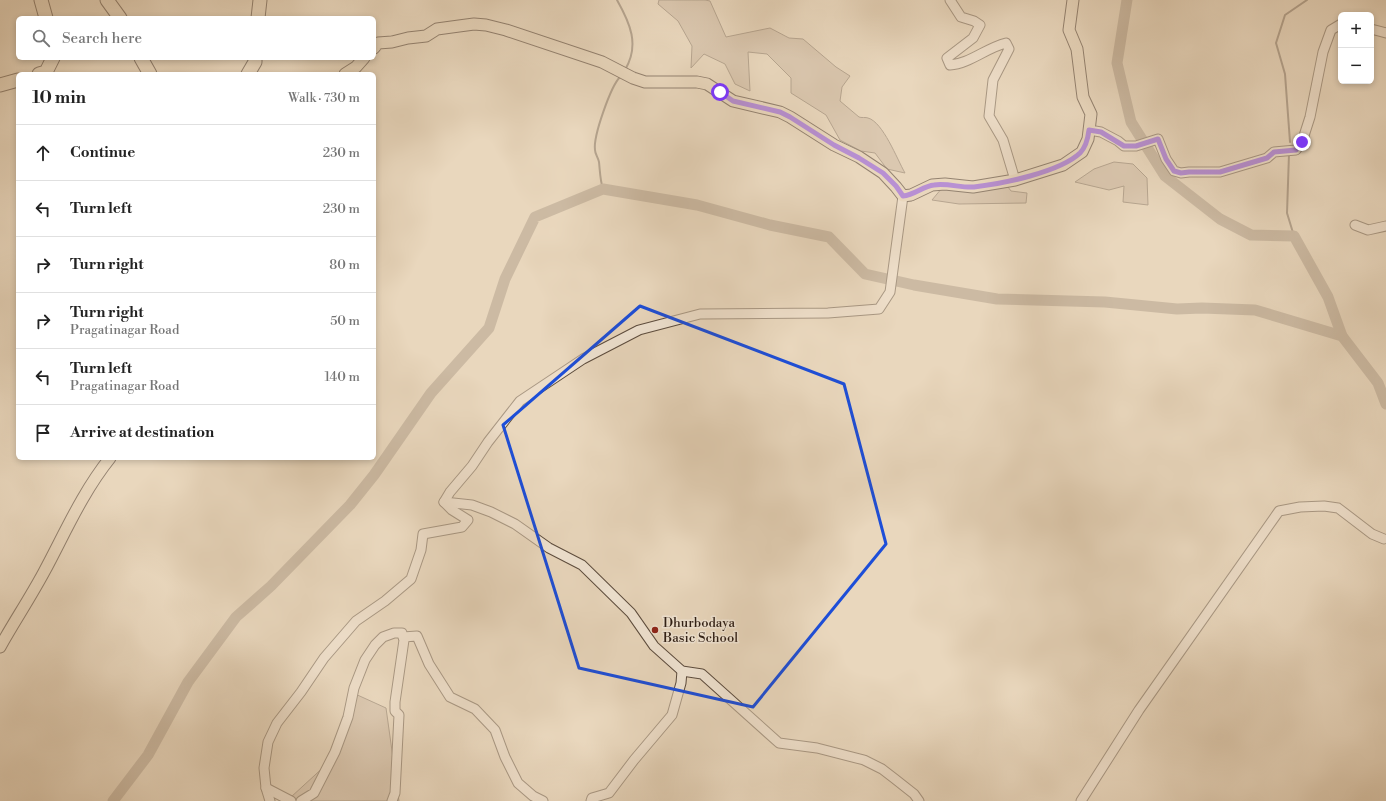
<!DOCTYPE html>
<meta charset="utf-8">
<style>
body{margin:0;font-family:"Libre Bodoni",serif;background:#f6f6f6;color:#222}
.controls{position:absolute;right:12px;top:12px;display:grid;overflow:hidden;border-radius:6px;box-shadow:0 2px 6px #0003}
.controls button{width:36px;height:36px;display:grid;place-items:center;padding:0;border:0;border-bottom:1px solid #e0e0e0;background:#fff;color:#222;font:20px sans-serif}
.stop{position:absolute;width:12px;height:12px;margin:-9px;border:3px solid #7c3aed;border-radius:50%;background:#fff}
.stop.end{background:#7c3aed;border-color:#fff;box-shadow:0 1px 4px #0008}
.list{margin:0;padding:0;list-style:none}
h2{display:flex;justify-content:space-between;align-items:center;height:52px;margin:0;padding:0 16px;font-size:17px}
h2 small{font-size:13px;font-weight:400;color:#767676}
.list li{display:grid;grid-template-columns:26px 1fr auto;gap:12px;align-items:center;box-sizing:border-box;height:56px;padding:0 16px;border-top:1px solid #e0e0e0}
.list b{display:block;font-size:15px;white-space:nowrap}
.list p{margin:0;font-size:13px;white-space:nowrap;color:#767676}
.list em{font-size:13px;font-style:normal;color:#767676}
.icon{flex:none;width:22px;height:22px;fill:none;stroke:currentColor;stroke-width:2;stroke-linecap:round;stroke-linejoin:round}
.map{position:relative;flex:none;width:1386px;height:801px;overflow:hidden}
.search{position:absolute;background:#fff;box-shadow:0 2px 6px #0003;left:16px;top:16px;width:360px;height:44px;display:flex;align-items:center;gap:10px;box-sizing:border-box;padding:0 14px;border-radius:6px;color:#767676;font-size:15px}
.panel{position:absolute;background:#fff;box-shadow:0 2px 6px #0003;left:16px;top:72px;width:360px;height:388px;border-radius:6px}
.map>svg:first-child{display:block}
.green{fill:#c9b7a0;stroke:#7b6a5a}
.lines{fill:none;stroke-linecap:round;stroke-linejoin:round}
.stream{stroke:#776757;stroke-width:2}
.river{stroke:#a99884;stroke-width:11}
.minor-casing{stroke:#5c4c3e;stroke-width:11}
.major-casing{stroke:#2d1d14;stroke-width:13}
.highway-casing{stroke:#2d1d14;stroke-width:15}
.minor{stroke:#f1e5d4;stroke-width:9}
.major{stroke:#e9d7bd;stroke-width:11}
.highway{stroke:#e9d7bd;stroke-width:13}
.route{stroke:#7c3aed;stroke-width:5}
.marked{fill:none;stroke:#1d4ed8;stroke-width:3;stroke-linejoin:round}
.poi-dot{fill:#8f2418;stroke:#f1e5d4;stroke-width:1.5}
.labels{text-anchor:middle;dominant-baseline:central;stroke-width:3;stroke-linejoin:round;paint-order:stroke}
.poi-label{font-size:13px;fill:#2d1d14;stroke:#f1e5d4;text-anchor:start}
</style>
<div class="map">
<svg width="1386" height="801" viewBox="0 0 1386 801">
<rect width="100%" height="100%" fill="#e9d7bd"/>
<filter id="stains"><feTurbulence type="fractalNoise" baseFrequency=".005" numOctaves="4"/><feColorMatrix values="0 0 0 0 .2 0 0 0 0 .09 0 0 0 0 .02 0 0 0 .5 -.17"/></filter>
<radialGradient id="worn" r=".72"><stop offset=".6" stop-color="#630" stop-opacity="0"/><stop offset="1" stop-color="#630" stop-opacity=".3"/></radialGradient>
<!-- green -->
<g class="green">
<path d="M659 0H705L710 1 726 37 770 28 789 38 803 39 836 67 850 76 842 87 840 101 859 117C861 118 866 117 868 118 883 122 897 159 905 173L887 169 875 153 861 151 840 140 826 115 791 93V78L767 54 748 52 750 91 735 84 725 64 704 54 691 68 692 46 678 21 658 4Z"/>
<path d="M1114 162 1133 164 1147 178 1148 205 1123 202 1124 186 1109 190 1075 182 1094 169Z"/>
<path d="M1005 183 1011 191 1027 193 1026 203 959 204 932 200 942 188Z"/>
<path d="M353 693 386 708 399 801H290L291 797 327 764Z"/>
</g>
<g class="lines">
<!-- stream -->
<g class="stream">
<path d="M617 0C630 23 640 45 625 70"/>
<path d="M1290 142 1285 74 1276 43 1285 15 1307 0"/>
<path d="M1289 154 1287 213 1294 236"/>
<path d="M603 189C600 180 600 171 599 162 598 157 595 154 595 150 593 136 611 86 620 77"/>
</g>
<!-- river -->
<g class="river">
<path d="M1127 0 1117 63 1131 122 1165 176 1220 219 1251 235 1294 236 1328 297 1342 336"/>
<path d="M113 801 148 755 188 682 236 617 271 586 350 505 374 475 431 393 489 328 505 279 535 217 603 189 697 205 770 225 829 237 865 274 914 285 997 299 1105 302 1177 309 1202 308 1255 310 1342 336 1378 383 1386 404"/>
</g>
<!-- minor casing -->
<g class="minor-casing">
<g id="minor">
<path d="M950 0 961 17 974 21 980 25 973 38 947 58 950 65C969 64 986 48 1006 43L1009 49 993 80 989 116 1003 140 1015 180"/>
<path d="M1371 29 1386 33"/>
<path d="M1089 130 1101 132 1118 141 1124 146H1136L1158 139 1166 159 1174 171 1181 173 1189 172H1220L1267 158 1274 152 1296 150 1302 142 1310 117 1323 52 1331 30 1341 24"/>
<path d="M1355 225 1368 230 1386 226"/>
<path d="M444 502 472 505 491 512 515 524 549 548 582 565 631 613 654 646 682 671 702 674 779 743 817 748 864 760 882 769 895 779 914 794 919 801"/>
<path d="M403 637 417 636 429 664 450 697 475 709 495 730 505 757 518 783 533 796 543 801"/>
<path d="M266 788 291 801"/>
<path d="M270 801 266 788 264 768 268 742 277 723 301 692 324 658 356 621 385 601 411 579 421 550 423 534 462 527 468 520 452 510 444 502 450 492 472 466 488 442 520 401 583 359 639 330 700 314 828 313 879 309 890 292 903 196"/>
<path d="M301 801 314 793 335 752 348 717 354 688 365 660 375 645 383 637 394 633H402L404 640 395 702V711L399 715 395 793 392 801"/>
<path d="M591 801 592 798 609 793 634 760 672 715 681 683 682 671"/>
<path d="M1081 801 1139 710 1279 511 1300 507 1324 506 1338 508 1372 534 1384 539"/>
</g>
</g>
<!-- major casing -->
<g class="major-casing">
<g id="major">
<path d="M374 48 378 43 392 42 408 38 426 36 437 29 459 26 474 24 486 25 506 30 602 62 633 78 645 82H697L707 84 733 101 780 112 790 117 834 145 859 157 883 173 896 187 903 196 911 195 932 185 945 184 973 187 1015 180 1063 165 1082 152 1088 139 1091 114 1083 97 1077 49 1069 30 1073 0"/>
<path d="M345 74 356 67 364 58"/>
<path d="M0 647C14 622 30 598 44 572 65 533 82 493 110 458"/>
</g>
</g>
<!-- highway casing -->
<g class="highway-casing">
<g id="highway">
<path d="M41 0 46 18"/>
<path d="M107 0 120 18"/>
<path d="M258 18 260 0"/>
<path d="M141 58 150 74"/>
<path d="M39 74 46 72 53 58"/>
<path d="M248 74 255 62V58"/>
<path d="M0 85 18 80"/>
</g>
</g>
<!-- minor -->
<use href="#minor" class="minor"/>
<!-- major -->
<use href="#major" class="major"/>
<!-- highway -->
<use href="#highway" class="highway"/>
</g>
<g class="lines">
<!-- route -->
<path class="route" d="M720 92 733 101 780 112 790 117 834 145 859 158 883 173 896 186 903 196C915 195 923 186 934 185 948 183 961 188 974 187 1002 184 1060 172 1080 153 1086 147 1088 138 1089 130L1101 132 1124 146H1136L1158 139 1166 159 1174 171 1181 173 1189 172H1220L1267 158 1274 152 1296 150 1302 142"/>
</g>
<!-- marked area -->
<path d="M0 0H1386V801H0ZM640 306 844 384 886 544 753 707 579 668 503 425Z" fill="#e9d7bd" fill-opacity=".55" fill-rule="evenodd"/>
<path class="marked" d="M640 306 844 384 886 544 753 707 579 668 503 425Z"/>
<!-- markers -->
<circle class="poi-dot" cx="655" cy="630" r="4"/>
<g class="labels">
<!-- poi labels -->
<g class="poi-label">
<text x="663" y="623">Dhurbodaya<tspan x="663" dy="15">Basic School</tspan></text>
</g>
</g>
<rect width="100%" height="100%" filter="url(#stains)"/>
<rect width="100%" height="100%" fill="url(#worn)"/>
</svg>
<div class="controls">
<button>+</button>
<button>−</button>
</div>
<div class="stop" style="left:720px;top:92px"></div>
<div class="stop end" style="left:1302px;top:142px"></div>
<div class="search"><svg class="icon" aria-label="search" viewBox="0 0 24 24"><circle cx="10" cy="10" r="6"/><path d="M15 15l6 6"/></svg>Search here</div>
<section class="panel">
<h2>10 min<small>Walk · 730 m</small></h2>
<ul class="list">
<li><svg class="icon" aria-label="ahead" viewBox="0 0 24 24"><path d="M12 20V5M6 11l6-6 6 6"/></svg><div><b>Continue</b></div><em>230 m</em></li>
<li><svg class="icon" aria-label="left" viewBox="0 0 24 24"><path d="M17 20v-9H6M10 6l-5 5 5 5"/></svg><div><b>Turn left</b></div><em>230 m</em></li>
<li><svg class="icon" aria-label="right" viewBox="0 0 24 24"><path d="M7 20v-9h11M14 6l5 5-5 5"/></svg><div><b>Turn right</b></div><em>80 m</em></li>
<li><svg class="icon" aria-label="right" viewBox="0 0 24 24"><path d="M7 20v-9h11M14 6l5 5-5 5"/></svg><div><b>Turn right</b><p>Pragatinagar Road</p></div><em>50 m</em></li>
<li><svg class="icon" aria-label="left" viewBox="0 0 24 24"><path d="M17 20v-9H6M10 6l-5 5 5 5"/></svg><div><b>Turn left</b><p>Pragatinagar Road</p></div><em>140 m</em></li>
<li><svg class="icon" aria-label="arrive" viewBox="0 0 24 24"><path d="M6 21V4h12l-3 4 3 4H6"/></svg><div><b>Arrive at destination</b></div></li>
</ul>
</section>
</div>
